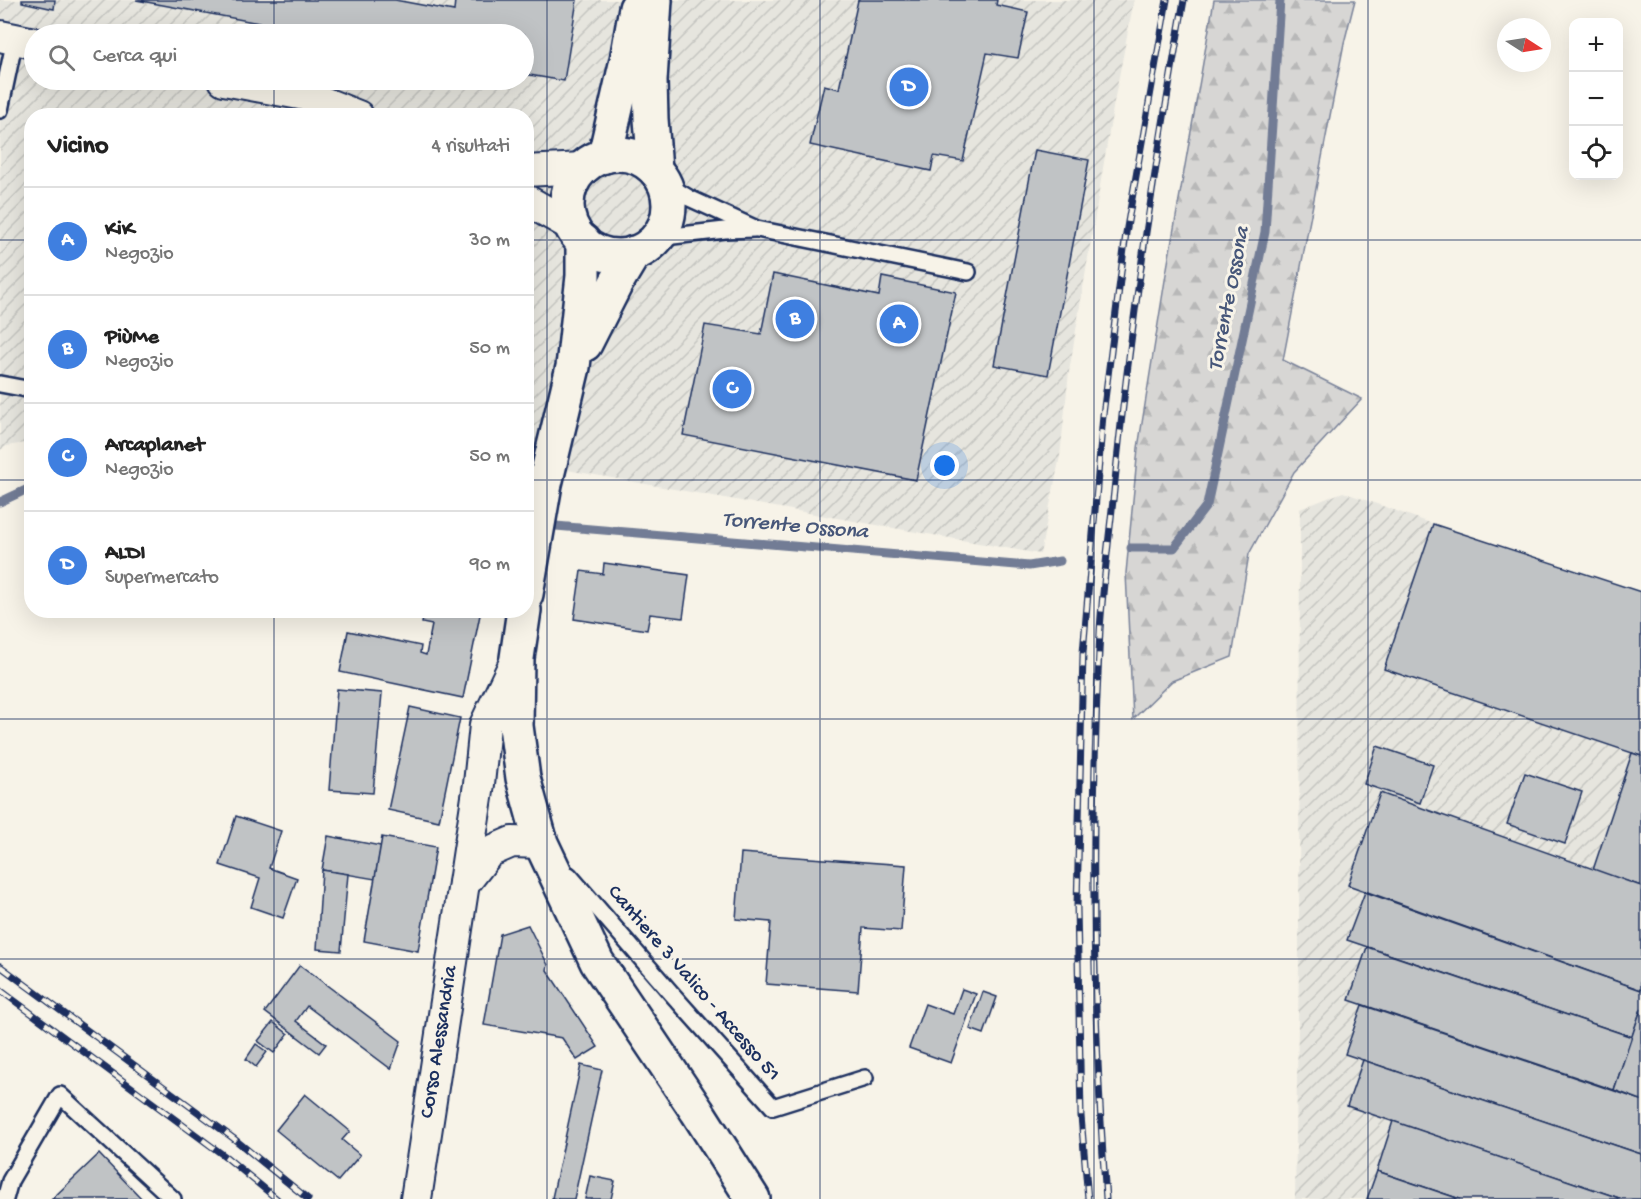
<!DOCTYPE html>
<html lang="it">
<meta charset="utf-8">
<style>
body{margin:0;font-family:"Gochi Hand",sans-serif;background:#f6f6f6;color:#222}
.controls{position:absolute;right:18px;top:18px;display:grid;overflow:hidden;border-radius:12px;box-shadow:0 6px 24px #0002}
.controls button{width:54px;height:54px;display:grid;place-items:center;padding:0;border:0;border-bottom:2px solid #e0e0e0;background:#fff;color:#222;font:30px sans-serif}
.compass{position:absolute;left:1497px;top:18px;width:54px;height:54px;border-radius:50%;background:#fff;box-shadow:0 6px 24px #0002;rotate:102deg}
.you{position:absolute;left:945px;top:466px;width:21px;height:21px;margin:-15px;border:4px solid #fff;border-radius:50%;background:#1a73e8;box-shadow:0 0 0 9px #1a73e833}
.badge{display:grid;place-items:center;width:39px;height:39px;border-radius:50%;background:#ea580c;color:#fff;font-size:20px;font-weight:700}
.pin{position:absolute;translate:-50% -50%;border:3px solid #fff;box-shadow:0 2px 6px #0006}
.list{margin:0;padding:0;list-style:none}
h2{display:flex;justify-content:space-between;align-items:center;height:78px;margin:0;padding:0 24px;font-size:26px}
h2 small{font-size:20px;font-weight:400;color:#767676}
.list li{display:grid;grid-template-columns:39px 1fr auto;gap:18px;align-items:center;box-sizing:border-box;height:108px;padding:0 24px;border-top:2px solid #e0e0e0}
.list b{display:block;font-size:22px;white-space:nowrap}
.list p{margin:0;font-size:20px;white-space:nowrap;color:#767676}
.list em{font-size:20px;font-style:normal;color:#767676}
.icon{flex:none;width:33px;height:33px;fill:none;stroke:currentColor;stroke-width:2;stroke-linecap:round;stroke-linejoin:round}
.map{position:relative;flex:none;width:1641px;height:1199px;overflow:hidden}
.search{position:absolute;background:#fff;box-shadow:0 6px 24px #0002;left:24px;top:24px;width:510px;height:66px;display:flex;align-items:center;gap:15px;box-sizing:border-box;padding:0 21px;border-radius:33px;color:#767676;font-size:22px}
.panel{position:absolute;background:#fff;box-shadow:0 6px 24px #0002;left:24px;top:108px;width:510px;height:510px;border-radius:24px}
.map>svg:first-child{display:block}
.industrial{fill:url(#industrial-furrows);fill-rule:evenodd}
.forest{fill:url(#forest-firs);stroke:#798299;stroke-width:1.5}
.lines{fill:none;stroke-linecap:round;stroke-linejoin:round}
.stream{stroke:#727c95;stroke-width:9}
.building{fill:#c0c3c5;stroke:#1b2f5e;stroke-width:1.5}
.lane-casing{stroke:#1b2f5e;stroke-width:20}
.street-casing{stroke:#1b2f5e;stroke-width:34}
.secondary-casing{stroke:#1b2f5e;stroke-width:38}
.lane{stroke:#f7f3e8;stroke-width:15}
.street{stroke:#f7f3e8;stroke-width:30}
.secondary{stroke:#f7f3e8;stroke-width:33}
.rail-casing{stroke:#1b2f5e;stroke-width:7}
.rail{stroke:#f7f3e8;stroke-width:4.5;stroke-dasharray:14;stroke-linecap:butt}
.grid{fill:none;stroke:#1b2f5e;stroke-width:1.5;stroke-opacity:0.55}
.labels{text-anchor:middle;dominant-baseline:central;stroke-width:6;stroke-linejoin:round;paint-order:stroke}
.street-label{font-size:21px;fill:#1b2f5e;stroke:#f7f3e8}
.water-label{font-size:22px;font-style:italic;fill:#465679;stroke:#f7f3e8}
</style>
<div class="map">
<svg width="1641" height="1199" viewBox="0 0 1641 1199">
<defs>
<pattern id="industrial-furrows" width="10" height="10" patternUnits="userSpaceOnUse" patternTransform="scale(1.5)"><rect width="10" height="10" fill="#e6e5de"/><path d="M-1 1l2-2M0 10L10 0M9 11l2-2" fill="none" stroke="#c5c5c1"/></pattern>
<pattern id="forest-firs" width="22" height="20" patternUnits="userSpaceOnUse" patternTransform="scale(1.5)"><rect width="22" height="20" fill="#d7d6d4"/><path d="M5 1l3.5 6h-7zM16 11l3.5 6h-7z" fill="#b8b8b8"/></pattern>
</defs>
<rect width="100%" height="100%" fill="#f7f3e8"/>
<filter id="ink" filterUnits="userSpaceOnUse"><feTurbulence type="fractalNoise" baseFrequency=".0167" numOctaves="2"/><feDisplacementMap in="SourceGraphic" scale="12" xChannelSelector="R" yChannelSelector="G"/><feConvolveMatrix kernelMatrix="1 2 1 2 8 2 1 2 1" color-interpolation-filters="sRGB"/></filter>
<g filter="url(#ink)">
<!-- industrial -->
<g class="industrial">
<path d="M0 0H1134L1114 102 1069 372 1060 456 1040 554 567 470 527 475 526 116H32L31 442 7 446 0 450ZM34 34H524V80H34Z"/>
<path d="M1343 492 1433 524 1641 592V1199H1295L1299 965 1300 509Z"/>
</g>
<!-- forest -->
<path class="forest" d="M1214 0H1355L1344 43 1283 360 1362 399 1294 472 1249 554 1232 657 1172 681 1133 719 1126 573 1138 448 1166 274Z"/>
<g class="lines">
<!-- stream -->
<g class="stream">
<path d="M0 502 32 487"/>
<path d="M544 525 1029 566 1060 561"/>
<path d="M1131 548H1174L1207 505 1265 232 1280 0"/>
</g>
</g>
<!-- building -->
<g class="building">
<path d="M22 0H55L54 9 22 2Z"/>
<path d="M136 0H395L454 11 455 0H577L564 81 524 74V34H318Z"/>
<path d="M858 0H997L996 5 1028 12 1018 58 987 53 963 161 934 156 931 171 810 145 824 85 839 89Z"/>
<path d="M1035 150 1089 160 1048 375 994 365Z"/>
<path d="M773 274 879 296 882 277 956 292 916 480 683 435 705 325 761 334Z"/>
<path d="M1433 524 1641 592V756L1384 669Z"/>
<path d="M604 563 689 575 683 618 650 614 647 630 574 619 581 571 603 574Z"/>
<path d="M425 610H481L463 698 340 672 348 631 421 646 420 653 426 655 432 625 422 623Z"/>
<path d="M337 689 382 693 373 793 329 790Z"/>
<path d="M410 707 460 718 439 821 388 810Z"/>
<path d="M1377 746 1433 765 1420 803 1364 784Z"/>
<path d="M1632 753 1641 756V886L1593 870Z"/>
<path d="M1525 773 1582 792 1565 844 1507 824Z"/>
<path d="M1380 793 1641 886V990L1348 885Z"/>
<path d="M236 816 281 831 269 868 297 878 283 918 251 907 260 878 220 865Z"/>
<path d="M328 836 381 846 375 879 322 870Z"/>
<path d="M382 837 436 847 418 951 364 941Z"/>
<path d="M741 853 906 865 901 931 863 928 858 991 766 984 771 922 736 919Z"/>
<path d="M322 870 348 874 341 951 317 949Z"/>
<path d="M1365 892 1641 990V1009L1632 1037 1347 940Z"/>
<path d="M528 925 548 965 547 970 598 1047 577 1060 562 1038 484 1025 500 934Z"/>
<path d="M1367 947 1632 1037 1614 1090 1349 1000Z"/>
<path d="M300 965 401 1041 391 1069 307 1006 296 1021 326 1044 319 1053 265 1012Z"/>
<path d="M962 989 976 994 951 1063 909 1048 925 1004 953 1014Z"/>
<path d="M983 992 997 997 984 1034 970 1029Z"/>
<path d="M1362 1005 1641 1100V1154L1345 1054Z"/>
<path d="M1641 1009V1100L1614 1090Z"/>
<path d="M273 1022 288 1034 274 1053 258 1041Z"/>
<path d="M256 1044 267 1052 256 1067 246 1059Z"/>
<path d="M1363 1060 1641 1154V1199H1622L1347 1106Z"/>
<path d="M581 1065 602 1070 574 1199H559L552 1198Z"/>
<path d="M305 1094 350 1131 342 1140 360 1155 338 1181 276 1130Z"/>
<path d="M1393 1121 1622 1199H1460L1377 1171Z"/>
<path d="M99 1154 142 1199H52Z"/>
<path d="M1377 1171 1460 1199H1367Z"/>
<path d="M590 1176 615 1181 611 1199H585Z"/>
</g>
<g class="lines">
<!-- lane casing -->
<g class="lane-casing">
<g id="lane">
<path d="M0 110 15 39"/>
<path d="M664 183 689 198 757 229 968 272"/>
<path d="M641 250 673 236 725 230 754 229"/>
<path d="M0 384 32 390"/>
<path d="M569 875 672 994 773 1107 865 1078"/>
<path d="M5 1199 10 1181 60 1095 173 1199"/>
</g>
</g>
<!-- street casing -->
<g class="street-casing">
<g id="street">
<path d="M0 36 34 43"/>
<path d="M224 80 305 95 358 116"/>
<path d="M526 171 583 168"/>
<path d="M526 200 572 226"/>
<path d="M464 884 489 852 512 842 541 843"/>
<path d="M416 1199 479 784 485 725 517 658"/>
</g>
</g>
<!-- secondary casing -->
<g class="secondary-casing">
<g id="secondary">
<path d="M655 0 650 81 651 119 655 170"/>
<circle cx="618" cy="205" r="51"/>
<path d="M605 156 627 60 636 8"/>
<path d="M585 344 616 283 634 253"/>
<path d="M526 594 545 484 573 367 583 276V241"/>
<path d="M524 610 517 658 516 726 523 778 541 843 597 962 697 1111 753 1199"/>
</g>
</g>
<!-- lane -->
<use href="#lane" class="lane"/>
<!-- street -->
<use href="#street" class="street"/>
<!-- secondary -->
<use href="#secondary" class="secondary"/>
<!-- rail casing -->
<g class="rail-casing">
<g id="rail">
<path d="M0 966 233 1138 308 1199"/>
<path d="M0 990 226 1157 277 1199"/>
<path d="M1088 1199 1081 1116 1077 906 1083 653 1103 415 1126 233 1167 0"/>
<path d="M1106 1199C1092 1010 1090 819 1100 630 1103 584 1109 538 1114 491 1130 326 1155 163 1184 0"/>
</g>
</g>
<!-- rail -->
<use href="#rail" class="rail"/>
</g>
</g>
<!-- grid -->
<path class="grid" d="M274 0V34M547 0V1199M820 0V1199M1094 0V1199M1368 0V1199M274 80V116M0 240H32M526 240H1641M0 480H32M526 480H1641M274 610V1199M0 719H1641M0 959H1641"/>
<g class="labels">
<!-- street labels -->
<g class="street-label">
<text transform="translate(693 984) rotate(49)">Cantiere 3 Valico - Accesso 51</text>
<text transform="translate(440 1042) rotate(-81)">Corso Alessandria</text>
</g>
<!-- water labels -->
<g class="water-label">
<text transform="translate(1230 299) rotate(-79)">Torrente Ossona</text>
<text transform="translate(795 527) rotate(5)">Torrente Ossona</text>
</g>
</g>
</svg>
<div class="controls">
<button>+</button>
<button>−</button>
<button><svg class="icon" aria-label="locate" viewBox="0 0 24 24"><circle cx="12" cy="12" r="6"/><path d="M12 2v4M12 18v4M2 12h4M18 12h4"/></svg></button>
</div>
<svg class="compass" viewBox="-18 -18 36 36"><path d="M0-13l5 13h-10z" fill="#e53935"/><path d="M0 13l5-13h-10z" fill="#767676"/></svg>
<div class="you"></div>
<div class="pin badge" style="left:899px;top:324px;background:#3f7fe0">A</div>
<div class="pin badge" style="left:795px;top:319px;background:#3f7fe0">B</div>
<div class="pin badge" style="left:732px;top:389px;background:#3f7fe0">C</div>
<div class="pin badge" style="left:909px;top:87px;background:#3f7fe0">D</div>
<div class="search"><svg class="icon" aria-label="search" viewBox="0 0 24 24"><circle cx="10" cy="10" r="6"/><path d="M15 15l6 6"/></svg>Cerca qui</div>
<section class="panel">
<h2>Vicino<small>4 risultati</small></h2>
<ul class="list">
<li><span class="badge" style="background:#3f7fe0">A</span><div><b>KiK</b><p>Negozio</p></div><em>30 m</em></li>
<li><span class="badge" style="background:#3f7fe0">B</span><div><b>PiùMe</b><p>Negozio</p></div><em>50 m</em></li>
<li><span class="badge" style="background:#3f7fe0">C</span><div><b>Arcaplanet</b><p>Negozio</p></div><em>50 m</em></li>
<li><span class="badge" style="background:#3f7fe0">D</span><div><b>ALDI</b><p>Supermercato</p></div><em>90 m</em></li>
</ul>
</section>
</div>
